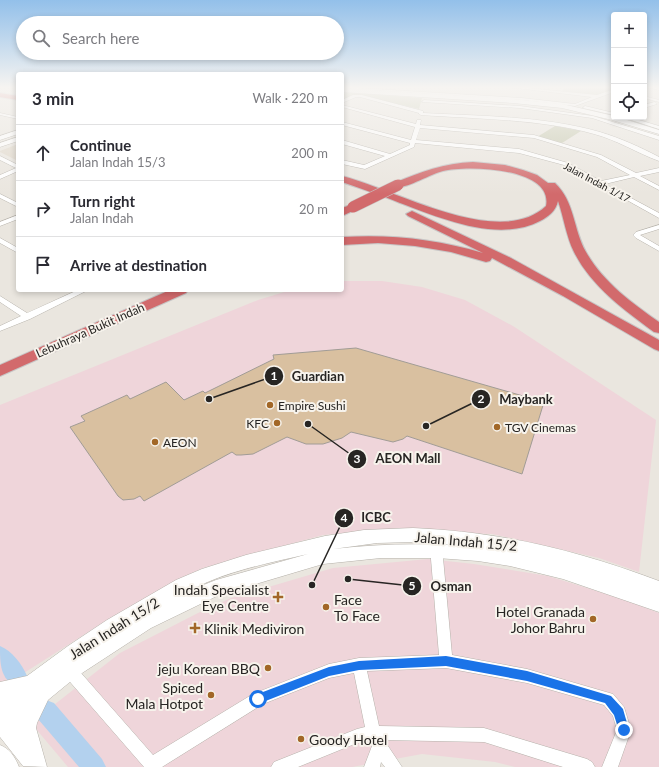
<!DOCTYPE html>
<meta charset="utf-8">
<style>
body{margin:0;font-family:Lato,sans-serif;background:#f7f7f7;color:#2b2b33}
.controls{position:absolute;right:12px;top:12px;display:grid;overflow:hidden;border-radius:4px;box-shadow:0 2px 6px #0003}
.controls button{width:36px;height:36px;display:grid;place-items:center;padding:0;border:0;border-bottom:1px solid #e1e1e2;background:#fff;color:#2b2b33;font:20px sans-serif}
.stop{position:absolute;width:12px;height:12px;margin:-9px;border:3px solid #1a73e8;border-radius:50%;background:#fff}
.stop.end{background:#1a73e8;border-color:#fff;box-shadow:0 1px 4px #0008}
.list{margin:0;padding:0;list-style:none}
h2{display:flex;justify-content:space-between;align-items:center;height:52px;margin:0;padding:0 16px;font-size:17px}
h2 small{font-size:13px;font-weight:400;color:#7c7c81}
.list li{display:grid;grid-template-columns:26px 1fr auto;gap:12px;align-items:center;box-sizing:border-box;height:56px;padding:0 16px;border-top:1px solid #e1e1e2}
.list b{display:block;font-size:15px;white-space:nowrap}
.list p{margin:0;font-size:13px;white-space:nowrap;color:#7c7c81}
.list em{font-size:13px;font-style:normal;color:#7c7c81}
.icon{flex:none;width:22px;height:22px;fill:none;stroke:currentColor;stroke-width:2;stroke-linecap:round;stroke-linejoin:round}
.map{position:relative;flex:none;width:659px;height:767px;overflow:hidden}
.search{position:absolute;background:#fff;box-shadow:0 2px 6px #0003;left:16px;top:16px;width:328px;height:44px;display:flex;align-items:center;gap:10px;box-sizing:border-box;padding:0 14px;border-radius:22px;color:#7c7c81;font-size:15px}
.panel{position:absolute;background:#fff;box-shadow:0 2px 6px #0003;left:16px;top:72px;width:328px;height:220px;border-radius:4px}
.map>svg:first-child{display:block}
.commercial{fill:#efd5da}
.built{fill:#e1d9cc}
.green{fill:#c8cab1}
.lines{fill:none;stroke-linecap:round;stroke-linejoin:round}
.river{fill:#b3d1ee;fill-rule:evenodd}
.building{fill:#d9c0a0;stroke:#a19c96}
.street-casing{stroke:#b6b2ab;stroke-width:1}
.secondary-casing{stroke:#b6b2ab;stroke-width:1}
.highway-casing{stroke:#c7c6c6;stroke-width:2}
.street{fill:#fff;fill-rule:evenodd}
.secondary{fill:#fff;fill-rule:evenodd}
.highway{fill:#d26a6c;fill-rule:evenodd}
.highway-bridge-casing{stroke:#c7c6c6;stroke-width:12;stroke-linecap:butt}
.highway-bridge{stroke:#d26a6c;stroke-width:11}
.route{fill:#1a73e8}
.poi-dot{fill:#a26727;stroke:#f7f3ec;stroke-width:1.5}
.labels{text-anchor:middle;dominant-baseline:central;stroke-width:4;stroke-linejoin:round;paint-order:stroke}
.far-street-label{font-size:10px;fill:#272523;stroke:#f7f3ec}
.street-label{font-size:12px;fill:#272523;stroke:#f7f3ec}
.poi-label{font-size:12px;fill:#272523;stroke:#f7f3ec;text-anchor:start}
.near-street-label{font-size:14px;fill:#272523;stroke:#f7f3ec}
.near-poi-label{font-size:14px;fill:#272523;stroke:#f7f3ec;text-anchor:end}
.leader{fill:none;stroke:#272523;stroke-width:1.5}
.callout-dot{fill:#272523;stroke:#f7f3ec;stroke-width:1.5}
.mark-label{font-size:12px;text-anchor:middle;font-weight:bold;fill:#fff}
.callout-label{font-size:13px;text-anchor:middle;font-weight:bold;fill:#272523;stroke:#f7f3ec;stroke-width:4;stroke-linejoin:round;paint-order:stroke}
</style>
<div class="map">
<svg width="659" height="767" viewBox="0 0 659 767">
<rect width="100%" height="100%" fill="#eae6df"/>
<!-- commercial -->
<g class="commercial">
<path d="M342 281H382L422 287 465 300 513 326 656 420 639 572 599 558 492 534 383 530 323 535 203 568 180 579 104 622 2 687 0 685V405L258 300 291 290H342Z"/>
<path d="M428 559 474 564 548 576 626 600 659 613V767H515L495 762 422 754 352 767H68L31 723 120 653 198 613 231 598 333 568Z"/>
</g>
<!-- built -->
<path class="built" d="M18 144V161L0 152V151Z"/>
<!-- green -->
<g class="green">
<path d="M564 87H607L614 90 598 96 562 92Z"/>
<path d="M342 92 422 98 419 109 359 95 342 101Z"/>
<path d="M555 126 581 131 562 143 537 137Z"/>
</g>
<g class="lines">
<!-- river -->
<g class="river">
<path d="M0 646C12 651 22 664 27 676L23 683 16 687C0 678 0 664 0 646Z"/>
<path d="M46 700 54 703 102 759 106 767H79L38 719 35 711 38 703Z"/>
</g>
</g>
<!-- building -->
<path class="building" d="M356 348 544 402 522 474 407 436 403 439 393 442 351 432 342 438 323 444H306L287 437 253 454 241 455H236L232 452 144 501 140 496 134 499 123 500 118 496 70 427 85 421 81 416 127 395 130 399 166 382 184 400 203 391 205 393 274 359 273 355Z"/>
<g class="lines">
<!-- street casing -->
<g class="street-casing">
<g id="street">
<path d="M342 87 522 98 575 104 592 97 507 87H518L597 95 614 89V92L575 106 522 100 342 88Z"/>
<path d="M650 87 659 88V90L650 88Z"/>
<path d="M353 95H362L423 111V113C480 116 544 116 600 132 620 138 640 147 659 157V161C637 153 617 140 594 134 541 119 476 119 421 115L419 114V113L360 97H356L342 103V100Z"/>
<path d="M644 96 659 100V102L644 98Z"/>
<path d="M424 100 520 106 593 116 659 136V140L592 118 520 108 422 102Z"/>
<path d="M655 102 657 104 644 108V105Z"/>
<path d="M342 105 416 124 417 120H421L420 125 534 135 601 155 636 173 659 168V172L640 176 659 186V190L634 177 605 184 659 213V218L564 165 519 153 415 143 414 147 365 169 342 164V160L364 165 385 156 342 144V140L390 154 410 145V143L342 125V122L411 140 415 127 342 107ZM420 128 534 138 597 157 630 175 601 181 568 163 519 149 416 140Z"/>
<path d="M585 106 614 113V115L583 108Z"/>
<path d="M0 113 18 117V119L0 115Z"/>
<path d="M622 117H629L659 126V129Z"/>
<path d="M18 130V134L0 140V136Z"/>
<path d="M0 156 18 165V171L0 179V175L16 168 0 160Z"/>
<path d="M0 194 18 203V207L0 198Z"/>
<path d="M18 215V219L0 226V222Z"/>
<path d="M659 225V229L640 235 659 246V251L636 238 633 235 636 232Z"/>
<path d="M0 238 18 248V253L0 243Z"/>
<path d="M78 290H88L30 319 0 331V326L21 316 0 302V296L27 313Z"/>
<path d="M436 542 440 543 442 547 452 655 527 669 613 694 624 707 631 730 618 767H602L617 730 613 716 604 705 527 683 446 668 367 671 379 726 484 728 587 759 592 762 595 767H563L484 742 384 740 402 767H385L381 762 380 767H364L372 746 369 741 357 743 298 767H271L274 762 357 729 365 727 354 673 329 678 263 704 162 767H144L64 675 62 670 64 665 69 663 74 665 153 755 253 694 329 664 359 658 439 655 430 547 432 543Z"/>
</g>
</g>
<!-- secondary casing -->
<g class="secondary-casing">
<g id="secondary">
<path d="M342 88 513 99 562 104 614 116 659 130V134L612 120 562 108 513 103 342 92Z"/>
<path d="M18 137V141L0 147V143Z"/>
<path d="M413 528C502 532 576 550 659 581V612L563 579 510 566 478 561 437 558H381L323 564 219 595 151 628 76 677 48 700 37 723 36 728 47 767 23 766 0 737V682L27 676 68 646 107 620 176 580 202 569 246 555 325 536 364 530ZM413 542 465 546C421 543 377 544 333 549L377 543ZM308 554 216 580 191 590C226 571 269 563 308 554Z"/>
<path d="M0 745C10 749 15 757 19 767H0Z"/>
</g>
</g>
<!-- highway casing -->
<g class="highway-casing">
<g id="highway">
<path d="M0 93 18 96V100L0 97Z"/>
<path d="M473 162 505 165 523 170 537 175 548 183H555C575 202 573 229 586 252 603 282 632 303 659 322V333L654 332C624 310 591 286 574 252 566 236 564 218 558 201 556 211 548 217 540 221 498 243 440 218 400 203 381 195 361 189 342 182V176C395 189 499 250 546 206 554 167 466 165 443 171 430 174 405 190 394 187L393 185 394 183C421 172 444 163 473 162Z"/>
<path d="M353 204 357 205 359 207 357 209 342 216V208Z"/>
<path d="M412 211 511 258 659 340V351L654 349 563 296 492 258 490 261 486 262 451 252 415 246 378 243 342 245V237C390 234 437 239 483 253L408 216 406 214Z"/>
<path d="M170 290H188L186 293 0 376V365Z"/>
</g>
</g>
<!-- street -->
<use href="#street" class="street"/>
<!-- secondary -->
<use href="#secondary" class="secondary"/>
<!-- highway -->
<use href="#highway" class="highway"/>
<!-- highway-bridge casing -->
<g class="highway-bridge-casing">
<path id="highway-bridge" d="M353 207 398 185"/>
</g>
<!-- highway-bridge -->
<use href="#highway-bridge" class="highway-bridge"/>
</g>
<!-- sky -->
<linearGradient id="sky" x2="0" y2="1"><stop stop-color="#93c0ea"/><stop offset="0.45" stop-color="#f6f4f1"/><stop offset="1" stop-color="#f6f4f1" stop-opacity="0"/></linearGradient>
<rect width="659" height="194" fill="url(#sky)"/>
<!-- route -->
<path class="route" d="M446 656 527 671 611 696 623 709 629 730 627 734 624 736 620 734 614 715 605 703 527 681 446 666 359 670 329 676 258 704 255 702 253 699 255 695 329 667 359 661Z"/>
<!-- markers -->
<g class="poi-dot">
<circle cx="270" cy="405" r="4"/>
<circle cx="277" cy="423" r="4"/>
<circle cx="497" cy="427" r="4"/>
<circle cx="155" cy="442" r="4"/>
<path d="M276 591h4v4h4v4h-4v4h-4v-4h-4v-4h4z"/>
<circle cx="326" cy="607" r="4"/>
<circle cx="593" cy="619" r="4"/>
<path d="M193 622h4v4h4v4h-4v4h-4v-4h-4v-4h4z"/>
<circle cx="268" cy="668" r="4"/>
<circle cx="211" cy="695" r="4"/>
<circle cx="301" cy="739" r="4"/>
</g>
<g class="labels">
<!-- far-street labels -->
<g class="far-street-label">
<text transform="translate(597 182) rotate(28)">Jalan Indah 1/17</text>
</g>
<!-- street labels -->
<g class="street-label">
<text transform="translate(90 330) rotate(-24)">Lebuhraya Bukit Indah</text>
</g>
<!-- poi labels -->
<g class="poi-label">
<text x="278" y="405">Empire Sushi</text>
<text x="269" y="423" text-anchor="end">KFC</text>
<text x="505" y="427">TGV Cinemas</text>
<text x="163" y="442">AEON</text>
</g>
<!-- near-street labels -->
<g class="near-street-label">
<text transform="translate(466 541) rotate(5)">Jalan Indah 15/2</text>
<text transform="translate(114 628) rotate(-32)">Jalan Indah 15/2</text>
</g>
<!-- near-poi labels -->
<g class="near-poi-label">
<text x="269" y="589">Indah Specialist<tspan x="269" dy="16">Eye Centre</tspan></text>
<text x="334" y="599" text-anchor="start">Face<tspan x="334" dy="16">To Face</tspan></text>
<text x="585" y="611">Hotel Granada<tspan x="585" dy="16">Johor Bahru</tspan></text>
<text x="204" y="628" text-anchor="start">Klinik Mediviron</text>
<text x="260" y="668">jeju Korean BBQ</text>
<text x="203" y="687">Spiced<tspan x="203" dy="16">Mala Hotpot</tspan></text>
<text x="309" y="739" text-anchor="start">Goody Hotel</text>
</g>
</g>
<!-- callouts -->
<path class="leader" d="M209 399L274 376M426 426L481 399M308 424L357 459M312 585L344 518M348 579L412 586"/>
<g class="callout-dot">
<circle cx="209" cy="399" r="4"/>
<circle cx="426" cy="426" r="4"/>
<circle cx="308" cy="424" r="4"/>
<circle cx="312" cy="585" r="4"/>
<circle cx="348" cy="579" r="4"/>
<circle cx="274" cy="376" r="10"/>
<circle cx="481" cy="399" r="10"/>
<circle cx="357" cy="459" r="10"/>
<circle cx="344" cy="518" r="10"/>
<circle cx="412" cy="586" r="10"/>
</g>
<g class="mark-label">
<text x="274" y="380">1</text>
<text x="481" y="403">2</text>
<text x="357" y="463">3</text>
<text x="344" y="522">4</text>
<text x="412" y="590">5</text>
</g>
<g class="callout-label">
<text x="318" y="381">Guardian</text>
<text x="526" y="404">Maybank</text>
<text x="408" y="463">AEON Mall</text>
<text x="376" y="522">ICBC</text>
<text x="451" y="591">Osman</text>
</g>
</svg>
<div class="controls">
<button>+</button>
<button>−</button>
<button><svg class="icon" aria-label="locate" viewBox="0 0 24 24"><circle cx="12" cy="12" r="6"/><path d="M12 2v4M12 18v4M2 12h4M18 12h4"/></svg></button>
</div>
<div class="stop" style="left:258px;top:699px"></div>
<div class="stop end" style="left:624px;top:730px"></div>
<div class="search"><svg class="icon" aria-label="search" viewBox="0 0 24 24"><circle cx="10" cy="10" r="6"/><path d="M15 15l6 6"/></svg>Search here</div>
<section class="panel">
<h2>3 min<small>Walk · 220 m</small></h2>
<ul class="list">
<li><svg class="icon" aria-label="ahead" viewBox="0 0 24 24"><path d="M12 20V5M6 11l6-6 6 6"/></svg><div><b>Continue</b><p>Jalan Indah 15/3</p></div><em>200 m</em></li>
<li><svg class="icon" aria-label="right" viewBox="0 0 24 24"><path d="M7 20v-9h11M14 6l5 5-5 5"/></svg><div><b>Turn right</b><p>Jalan Indah</p></div><em>20 m</em></li>
<li><svg class="icon" aria-label="arrive" viewBox="0 0 24 24"><path d="M6 21V4h12l-3 4 3 4H6"/></svg><div><b>Arrive at destination</b></div></li>
</ul>
</section>
</div>
